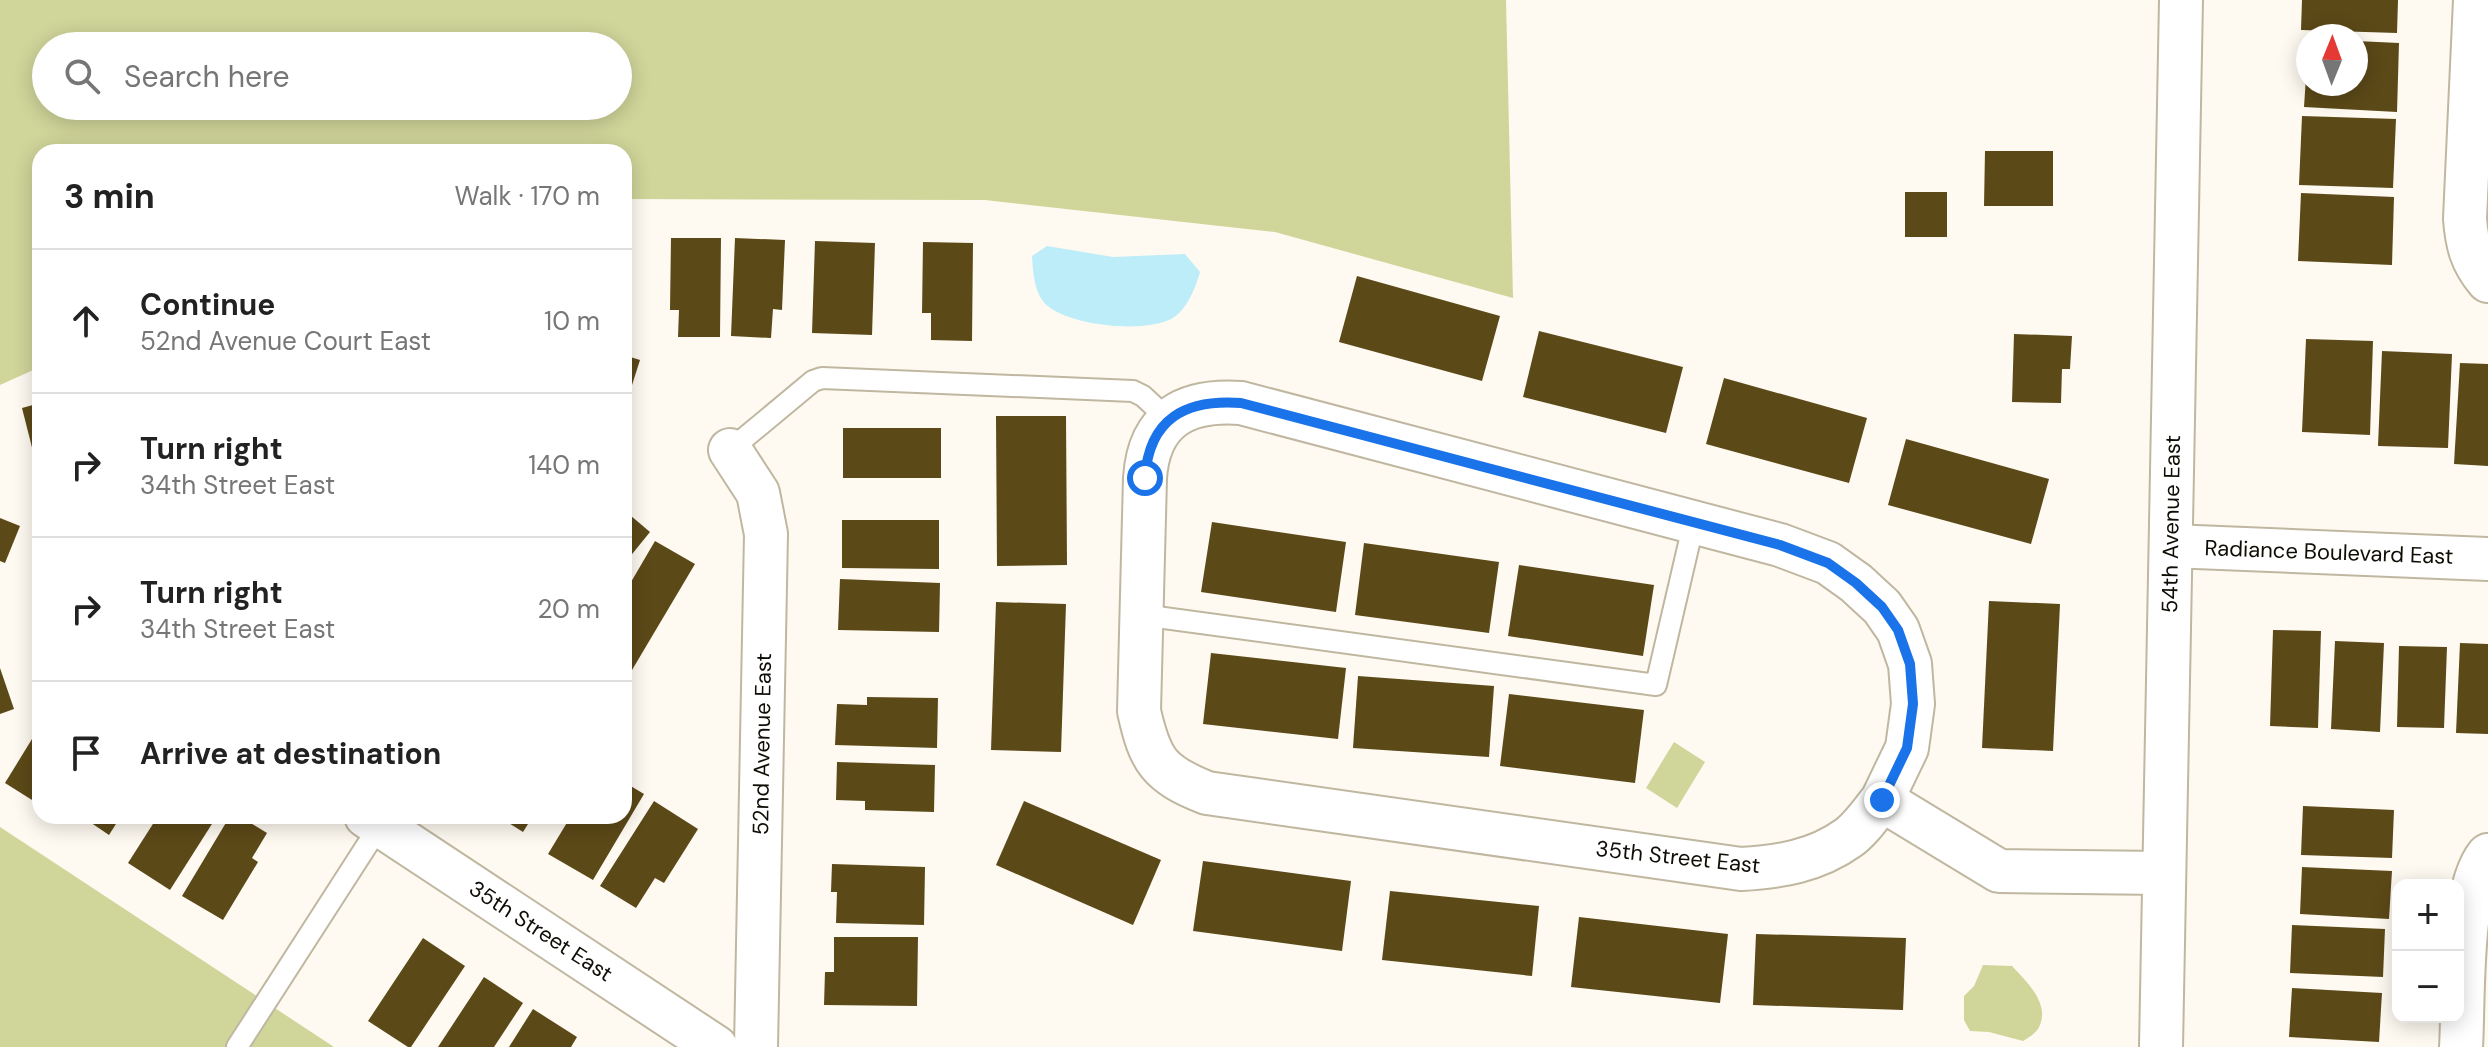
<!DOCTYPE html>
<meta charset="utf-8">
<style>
body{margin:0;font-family:"DM Sans",sans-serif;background:#f2f2f2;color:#222}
.controls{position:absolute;right:24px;bottom:24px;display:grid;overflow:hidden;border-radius:16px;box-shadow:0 4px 20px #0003}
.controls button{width:72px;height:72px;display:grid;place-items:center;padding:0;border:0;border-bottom:2px solid #e0e0e0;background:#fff;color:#222;font:40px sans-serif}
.compass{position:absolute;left:2296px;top:24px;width:72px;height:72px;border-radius:50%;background:#fff;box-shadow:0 4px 20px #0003;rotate:1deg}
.stop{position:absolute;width:24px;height:24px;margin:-18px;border:6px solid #1a73e8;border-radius:50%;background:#fff}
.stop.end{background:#1a73e8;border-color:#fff;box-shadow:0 2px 8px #0008}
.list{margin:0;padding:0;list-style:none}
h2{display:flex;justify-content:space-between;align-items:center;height:104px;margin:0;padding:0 32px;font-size:34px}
h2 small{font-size:26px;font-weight:400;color:#767676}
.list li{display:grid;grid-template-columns:52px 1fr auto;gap:24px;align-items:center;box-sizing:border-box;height:144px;padding:0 32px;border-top:2px solid #e0e0e0}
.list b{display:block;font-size:30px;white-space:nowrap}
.list p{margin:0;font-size:26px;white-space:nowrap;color:#767676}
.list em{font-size:26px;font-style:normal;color:#767676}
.icon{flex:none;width:44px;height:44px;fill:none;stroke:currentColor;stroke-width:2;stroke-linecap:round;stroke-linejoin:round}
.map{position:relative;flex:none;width:2488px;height:1047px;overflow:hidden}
.search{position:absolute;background:#fff;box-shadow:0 4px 20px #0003;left:32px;top:32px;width:600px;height:88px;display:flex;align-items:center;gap:20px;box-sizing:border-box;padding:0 28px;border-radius:44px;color:#767676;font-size:30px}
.panel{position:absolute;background:#fff;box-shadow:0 4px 20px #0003;left:32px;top:144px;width:600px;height:680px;border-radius:24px}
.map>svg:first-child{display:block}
.green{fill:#d0d59a;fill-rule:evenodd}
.water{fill:#bcedf9}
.building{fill:#5c4918}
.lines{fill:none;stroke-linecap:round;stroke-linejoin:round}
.lane-casing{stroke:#c0b7a1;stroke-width:24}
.street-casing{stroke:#c0b7a1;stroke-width:46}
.lane{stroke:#fff;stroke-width:20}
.street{stroke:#fff;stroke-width:42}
.route{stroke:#1a73e8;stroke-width:10}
.labels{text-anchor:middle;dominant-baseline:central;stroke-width:8;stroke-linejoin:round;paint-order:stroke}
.street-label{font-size:22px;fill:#100d06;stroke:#fff}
</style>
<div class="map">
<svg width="2488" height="1047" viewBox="0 0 2488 1047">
<rect width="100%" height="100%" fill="#fefaf1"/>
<!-- green -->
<g class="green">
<path d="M0 0H1506L1513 298 1275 232 985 200 624 199V152H40V367L0 385ZM46 46H618V106H46Z"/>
<path d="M1674 742 1705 762 1677 808 1646 788Z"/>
<path d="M0 827 334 1047H0Z"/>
<path d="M1983 965 2012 966C2027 982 2052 1005 2038 1029 2035 1034 2027 1038 2023 1041L1989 1032 1970 1031 1964 1020V996L1974 986Z"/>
</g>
<!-- water -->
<path class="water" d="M1047 246 1113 257 1185 254 1200 272C1196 287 1186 312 1171 319 1144 333 1074 326 1049 307 1034 296 1033 272 1032 256Z"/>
<!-- building -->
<g class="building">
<path d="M2302 0H2398L2397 33 2301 30Z"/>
<path d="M2356 41 2399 43 2397 112 2304 107 2306 77H2308V84H2356Z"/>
<path d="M2302 116 2396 119 2393 188 2299 185Z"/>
<path d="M1985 151H2053V206H1984Z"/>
<rect x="1905" y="192" width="42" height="45"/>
<path d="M2301 193 2394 197 2392 265 2298 261Z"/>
<path d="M671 238H721L720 337H678L679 310H670Z"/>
<path d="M735 238 785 240 782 310 773 309 771 338 731 336Z"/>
<path d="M815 241 875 243 872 335 812 333Z"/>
<path d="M923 242 973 243 972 341 931 340V313H922Z"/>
<path d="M1357 276 1500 316 1482 381 1339 342Z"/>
<path d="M1539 331 1683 367 1666 433 1523 397Z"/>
<path d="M2014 334 2072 336 2070 369H2062L2061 403 2012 402Z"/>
<path d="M2306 339 2373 341 2370 435 2302 432Z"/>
<path d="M2382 351 2452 354 2448 448 2378 446Z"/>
<path d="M624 355 640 360 625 407H624Z"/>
<path d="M2460 363 2488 364V466L2454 464Z"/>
<path d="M1724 378 1867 418 1849 483 1706 444Z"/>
<path d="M40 403V475H39L22 408Z"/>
<path d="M996 416H1066L1067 565 997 566Z"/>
<rect x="843" y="428" width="98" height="50"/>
<path d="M1906 439 2049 479 2031 544 1888 505Z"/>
<path d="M624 510 650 532 624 564Z"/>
<path d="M0 518 20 526 5 563 0 561Z"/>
<path d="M842 520H939V569L842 568Z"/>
<path d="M1212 522 1346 542 1336 612 1201 592Z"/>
<path d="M655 541 695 564 632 670 624 666V594Z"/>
<path d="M1364 543 1499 562 1489 633 1355 615Z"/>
<path d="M1519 565 1654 585 1643 656 1508 636Z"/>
<path d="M840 579 940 583 939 632 838 630Z"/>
<path d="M1989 601 2060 604 2053 751 1982 748Z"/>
<path d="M996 602 1066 604 1061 752 991 750Z"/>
<path d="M2273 630 2321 631 2318 728 2270 726Z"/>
<path d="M2335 641 2384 643 2380 732 2331 729Z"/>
<path d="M2460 643 2488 644V734L2456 733Z"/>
<path d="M2399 646 2447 647 2444 728 2397 727Z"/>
<path d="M1211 653 1346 668 1338 739 1203 724Z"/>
<path d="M0 668 14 709 0 714Z"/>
<path d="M1358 676 1494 686 1489 757 1353 748Z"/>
<path d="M1509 694 1644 710 1635 783 1500 766Z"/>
<path d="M867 697 938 698 937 748 835 745 837 704 867 705Z"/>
<path d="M40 726V805L5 783Z"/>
<path d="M837 762 935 765 934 812 865 810V801L836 800Z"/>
<path d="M624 782 644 794 593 880 548 854 571 816H624Z"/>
<path d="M654 801 698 829 664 883 655 878 636 908 600 886Z"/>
<path d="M1024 801 1161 860 1133 925 996 865Z"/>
<path d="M2303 806 2394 810 2392 858 2301 855Z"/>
<path d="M81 816H121L109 835Z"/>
<path d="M158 816H217L170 890 128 863Z"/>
<path d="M230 816H239L267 833 252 858 258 862 223 920 182 896Z"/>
<path d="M498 816H533L523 832Z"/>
<path d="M1203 861 1351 881 1342 951 1193 931Z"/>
<path d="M832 864 925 867 924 925 836 923 837 892H831Z"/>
<path d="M2302 867 2392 871 2389 919 2300 914Z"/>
<path d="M1390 891 1539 906 1532 976 1382 960Z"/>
<path d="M1579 917 1728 934 1720 1003 1571 987Z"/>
<path d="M2292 925 2385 929 2383 977 2290 973Z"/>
<path d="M1756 934 1906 938 1903 1010 1753 1005Z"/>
<path d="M834 937H918L917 1006 824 1005 825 972H834Z"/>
<path d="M423 938 465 966 411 1047H408L368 1021Z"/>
<path d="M484 977 523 1003 494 1047H438Z"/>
<path d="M2292 988 2382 993 2379 1042 2289 1037Z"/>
<path d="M533 1009 577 1037 571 1047H509Z"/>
</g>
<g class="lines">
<!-- lane casing -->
<g class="lane-casing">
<g id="lane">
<path d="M730 450 813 381 822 378 1133 391 1143 396 1170 421"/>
<path d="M1142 615 1656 685 1694 522"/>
<path d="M237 1047 380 825"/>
</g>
</g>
<!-- street casing -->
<g class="street-casing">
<g id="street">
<path d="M2475 0 2465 219C2467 244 2471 261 2488 281"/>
<path d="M730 450 758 493 766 534 756 1047"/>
<path d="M2171 546 2488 559"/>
<path d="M1882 800 1907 748 1913 704 1910 664 1898 630 1882 607 1856 583 1828 563 1780 545 1241 403C1186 399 1149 418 1145 478L1139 711C1150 761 1159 774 1207 793L1741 869C1779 867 1816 861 1848 838 1861 829 1872 812 1882 800L1999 871 2164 873"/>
<path d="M366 816 716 1047"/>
<path d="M2161 1047 2181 0"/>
<path d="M2461 1047C2464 999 2459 890 2488 855"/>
</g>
</g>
<!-- lane -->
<use href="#lane" class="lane"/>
<!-- street -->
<use href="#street" class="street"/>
</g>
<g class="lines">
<!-- route -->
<path class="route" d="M1145 478C1149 418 1186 399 1241 403L1780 545 1828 563 1856 583 1882 607 1898 630 1910 664 1913 704 1907 748 1882 800"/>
</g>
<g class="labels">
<!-- street labels -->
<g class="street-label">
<text transform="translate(2171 524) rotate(-89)">54th Avenue East</text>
<text transform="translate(2329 552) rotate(2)">Radiance Boulevard East</text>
<text transform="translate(762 744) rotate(-89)">52nd Avenue East</text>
<text transform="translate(1678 857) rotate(6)">35th Street East</text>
<text transform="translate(541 931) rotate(33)">35th Street East</text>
</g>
</g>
</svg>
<div class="controls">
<button>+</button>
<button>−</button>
</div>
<svg class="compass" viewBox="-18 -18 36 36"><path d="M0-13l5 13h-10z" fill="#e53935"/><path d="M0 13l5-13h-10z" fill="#767676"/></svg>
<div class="stop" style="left:1145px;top:478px"></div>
<div class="stop end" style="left:1882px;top:800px"></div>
<div class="search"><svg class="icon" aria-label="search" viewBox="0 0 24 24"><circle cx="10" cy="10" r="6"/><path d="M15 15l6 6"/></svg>Search here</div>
<section class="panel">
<h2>3 min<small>Walk · 170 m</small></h2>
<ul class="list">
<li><svg class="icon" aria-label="ahead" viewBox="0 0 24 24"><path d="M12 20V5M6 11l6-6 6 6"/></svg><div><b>Continue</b><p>52nd Avenue Court East</p></div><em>10 m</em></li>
<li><svg class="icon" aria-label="right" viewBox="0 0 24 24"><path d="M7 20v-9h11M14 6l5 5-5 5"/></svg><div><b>Turn right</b><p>34th Street East</p></div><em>140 m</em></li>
<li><svg class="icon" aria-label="right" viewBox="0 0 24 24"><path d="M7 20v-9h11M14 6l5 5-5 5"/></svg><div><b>Turn right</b><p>34th Street East</p></div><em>20 m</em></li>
<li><svg class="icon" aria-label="arrive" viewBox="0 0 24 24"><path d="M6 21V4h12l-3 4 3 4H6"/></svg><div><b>Arrive at destination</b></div></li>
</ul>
</section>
</div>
